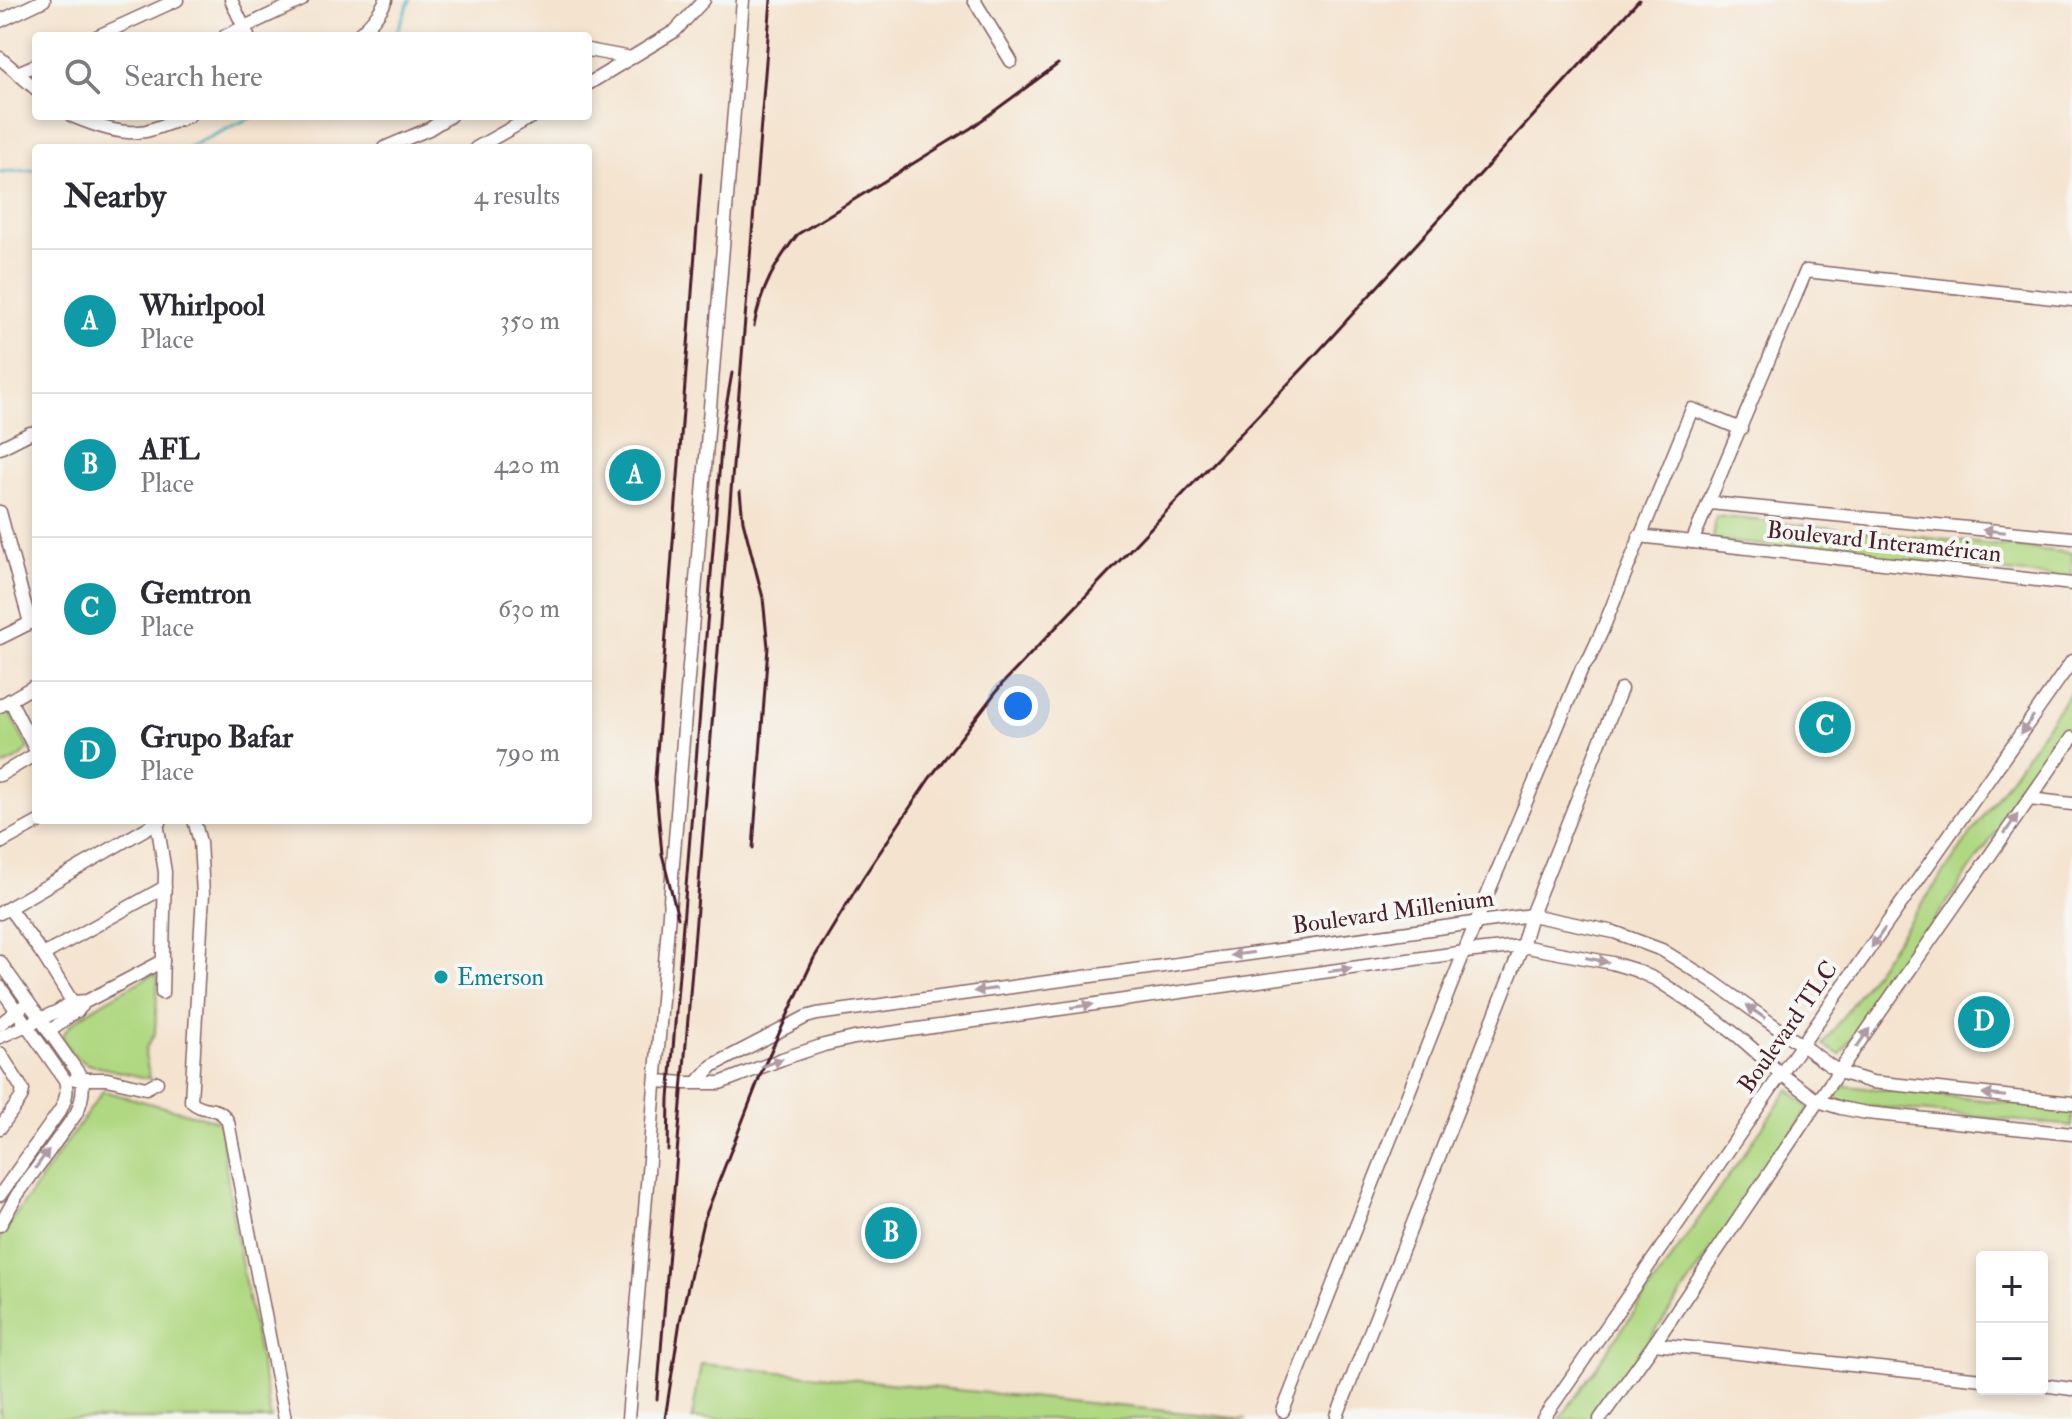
<!DOCTYPE html>
<meta charset="utf-8">
<style>
body{margin:0;font-family:"IM FELL Double Pica",serif;background:#f7f7f7;color:#2b2b33}
.controls{position:absolute;right:24px;bottom:24px;display:grid;overflow:hidden;border-radius:8px;box-shadow:0 4px 12px #0003}
.controls button{width:72px;height:72px;display:grid;place-items:center;padding:0;border:0;border-bottom:2px solid #e1e1e2;background:#fff;color:#2b2b33;font:40px sans-serif}
.you{position:absolute;left:1018px;top:706px;width:28px;height:28px;margin:-20px;border:6px solid #fff;border-radius:50%;background:#1a73e8;box-shadow:0 0 0 12px #1a73e833}
.badge{display:grid;place-items:center;width:52px;height:52px;border-radius:50%;background:#1f6fb2;color:#fff;font-size:26px;font-weight:700}
.pin{position:absolute;translate:-50% -50%;border:4px solid #fff;box-shadow:0 2px 8px #0006}
.list{margin:0;padding:0;list-style:none}
h2{display:flex;justify-content:space-between;align-items:center;height:104px;margin:0;padding:0 32px;font-size:34px}
h2 small{font-size:26px;font-weight:400;color:#7c7c81}
.list li{display:grid;grid-template-columns:52px 1fr auto;gap:24px;align-items:center;box-sizing:border-box;height:144px;padding:0 32px;border-top:2px solid #e1e1e2}
.list b{display:block;font-size:30px;white-space:nowrap}
.list p{margin:0;font-size:26px;white-space:nowrap;color:#7c7c81}
.list em{font-size:26px;font-style:normal;color:#7c7c81}
.icon{flex:none;width:44px;height:44px;fill:none;stroke:currentColor;stroke-width:2;stroke-linecap:round;stroke-linejoin:round}
.map{position:relative;flex:none;width:2072px;height:1419px;overflow:hidden}
.search{position:absolute;background:#fff;box-shadow:0 4px 12px #0003;left:32px;top:32px;width:560px;height:88px;display:flex;align-items:center;gap:20px;box-sizing:border-box;padding:0 28px;border-radius:8px;color:#7c7c81;font-size:30px}
.panel{position:absolute;background:#fff;box-shadow:0 4px 12px #0003;left:32px;top:144px;width:560px;height:680px;border-radius:8px}
.map>svg:first-child{display:block}
.green{fill:#b0d882;stroke:#7d7c56;stroke-width:2}
.lines{fill:none;stroke-linecap:round;stroke-linejoin:round}
.stream{stroke:#42b0be;stroke-width:3}
.minor-casing{stroke:#866464;stroke-width:15}
.minor{stroke:#fff;stroke-width:12}
.rail{stroke:#4a1f2b;stroke-width:3}
.oneway{fill:#ae9aa0}
.culture-dot{fill:#0f9aa8;stroke:#f6f6f2;stroke-width:3}
.labels{text-anchor:middle;dominant-baseline:central;stroke-width:8;stroke-linejoin:round;paint-order:stroke}
.street-label{font-size:24px;fill:#4a1f2b;stroke:#f6f6f2}
.culture-label{font-size:24px;fill:#0d838f;stroke:#f6f6f2;text-anchor:start}
</style>
<div class="map">
<svg width="2072" height="1419" viewBox="0 0 2072 1419">
<rect width="100%" height="100%" fill="#f6f6f2"/>
<filter id="ink" filterUnits="userSpaceOnUse"><feTurbulence type="fractalNoise" baseFrequency=".0125" numOctaves="2"/><feDisplacementMap in="SourceGraphic" scale="16" xChannelSelector="R" yChannelSelector="G"/><feConvolveMatrix kernelMatrix="1 2 1 2 8 2 1 2 1" color-interpolation-filters="sRGB"/></filter>
<filter id="wash" filterUnits="userSpaceOnUse"><feTurbulence type="fractalNoise" baseFrequency=".006" numOctaves="4" result="noise"/><feDisplacementMap in="SourceGraphic" scale="32" xChannelSelector="R" yChannelSelector="G"/><feGaussianBlur stdDeviation="1.8" result="paint"/><feColorMatrix in="noise" values="0 0 0 0 0 0 0 0 0 0 0 0 0 0 0 0 0 1.4 0 .05"/><feComposite in="paint" operator="in"/></filter>
<g filter="url(#wash)">
<rect width="100%" height="100%" fill="#f4e3ce"/>
<!-- green -->
<g class="green">
<path d="M1716 516 2072 553V579L1713 540Z"/>
<path d="M2072 690V724L1840 1055 1823 1045Z"/>
<path d="M6 711 10 714 28 748C24 758 9 762 0 767V712Z"/>
<path d="M154 974 158 978 155 1033 146 1048 145 1055 150 1079 87 1064 72 1054 62 1037C70 1016 132 986 154 974Z"/>
<path d="M1846 1086 2072 1109V1126L1846 1104 1837 1101 1834 1098 1835 1093Z"/>
<path d="M1789 1089 1809 1109 1595 1419H1560Z"/>
<path d="M103 1091 214 1120 220 1125 234 1224 271 1419H0V1237Z"/>
<path d="M701 1364 1247 1419H692Z"/>
</g>
<g class="lines">
<!-- stream -->
<g class="stream">
<path d="M395 36 410 0"/>
<path d="M187 148 254 116"/>
<path d="M0 172 36 170"/>
</g>
</g>
</g>
<g filter="url(#ink)">
<g class="lines">
<!-- minor casing -->
<g class="minor-casing">
<g id="minor">
<path d="M231 0 248 36"/>
<path d="M974 0 1011 61"/>
<path d="M0 21 44 0"/>
<path d="M98 36 177 0"/>
<path d="M225 36 302 0"/>
<path d="M357 36C369 25 379 15 386 0"/>
<path d="M588 50 631 58"/>
<path d="M0 58 36 89"/>
<path d="M17 73 36 65"/>
<path d="M588 84 675 31 704 0"/>
<path d="M72 116C94 125 122 136 146 131 161 127 175 121 189 116"/>
<path d="M384 148 429 129 450 116"/>
<path d="M476 148 533 116"/>
<path d="M0 448 30 433H36"/>
<path d="M1710 503 2072 538"/>
<path d="M0 512 30 623"/>
<path d="M1639 536 2072 584"/>
<path d="M1692 542 1806 271 2072 300"/>
<path d="M0 638 36 620"/>
<path d="M10 700 36 751"/>
<path d="M0 706 36 685"/>
<path d="M0 775 36 754"/>
<path d="M2029 799 2072 804"/>
<path d="M194 820 200 842 203 894 191 1101C203 1114 219 1103 228 1122L285 1419"/>
<path d="M157 822 165 872 162 993"/>
<path d="M0 843 42 820"/>
<path d="M9 908 43 955 78 1011"/>
<path d="M0 913 161 820"/>
<path d="M43 955 165 887"/>
<path d="M0 962 82 1078C84 1091 82 1102 76 1114L17 1195 0 1225"/>
<path d="M0 987 65 1080C68 1091 66 1099 61 1109L0 1195"/>
<path d="M0 1024 22 1007"/>
<path d="M49 1032 82 1006"/>
<path d="M0 1037 58 1011 72 1002 87 1001 163 961"/>
<path d="M0 1053 23 1090 21 1098 0 1128"/>
<path d="M75 1079H107L146 1088 157 1082"/>
<path d="M656 1081 685 1083H720L782 1059 824 1045 854 1038 1465 952 1522 946 1612 963 1635 970 1657 980 1706 1012 1739 1037 1781 1074 1818 1101 1841 1108 1867 1113 2072 1134"/>
<path d="M698 1082 712 1066 806 1017 817 1014 1531 915 1614 932 1662 950 1712 981 1839 1072 1872 1082 2072 1103"/>
<path d="M1654 1344 1982 1379"/>
<path d="M2042 1385 2072 1389"/>
<path d="M1283 1411 1476 922 1582 668 1590 657 1602 631 1692 409 1741 429"/>
<path d="M1337 1416 1522 946 1531 915 1621 689"/>
<path d="M628 1419 743 0"/>
<path d="M1543 1419 1781 1074 2072 661"/>
<path d="M1600 1419 1654 1344 1818 1101 2072 738"/>
</g>
</g>
<!-- minor -->
<use href="#minor" class="minor"/>
<!-- rail -->
<g class="rail">
<path d="M754 326C761 289 775 263 798 234L971 128 1058 64"/>
<path d="M740 492 743 521 763 598 768 647 753 848"/>
<path d="M678 918 662 854 655 779 701 174"/>
<path d="M668 1150 669 1099 723 424 732 373"/>
<path d="M657 1399 771 0"/>
<path d="M665 1419 680 1321 703 1222 764 1066 814 958 864 876 929 779 1002 684 1306 365 1639 0"/>
</g>
</g>
<!-- one-way arrows -->
<defs><path id="oneway-solid" d="M-6-.8H1V-3.2L6.5 0L1 3.2V.8H-6Z" transform="scale(2)"/></defs>
<g class="oneway">
<use href="#oneway-solid" transform="translate(1994 531) rotate(-174)"/>
<use href="#oneway-solid" transform="translate(2027 725) rotate(125)"/>
<use href="#oneway-solid" transform="translate(2011 824) rotate(-55)"/>
<use href="#oneway-solid" transform="translate(1878 938) rotate(125)"/>
<use href="#oneway-solid" transform="translate(1242 954) rotate(172)"/>
<use href="#oneway-solid" transform="translate(1597 960) rotate(12)"/>
<use href="#oneway-solid" transform="translate(1340 970) rotate(-8)"/>
<use href="#oneway-solid" transform="translate(985 990) rotate(172)"/>
<use href="#oneway-solid" transform="translate(1082 1006) rotate(-8)"/>
<use href="#oneway-solid" transform="translate(1756 1012) rotate(-145)"/>
<use href="#oneway-solid" transform="translate(1863 1038) rotate(-55)"/>
<use href="#oneway-solid" transform="translate(772 1063) rotate(-21)"/>
<use href="#oneway-solid" transform="translate(1994 1095) rotate(-174)"/>
<use href="#oneway-solid" transform="translate(42 1159) rotate(-54)"/>
</g>
</g>
<!-- markers -->
<circle class="culture-dot" cx="441" cy="977" r="8"/>
<g class="labels">
<!-- street labels -->
<g class="street-label">
<text transform="translate(1884 542) rotate(6)">Boulevard Interamérican</text>
<text transform="translate(1393 912) rotate(-8)">Boulevard Millenium</text>
<text transform="translate(1788 1027) rotate(-55)">Boulevard TLC</text>
</g>
<!-- culture labels -->
<g class="culture-label">
<text x="457" y="977">Emerson</text>
</g>
</g>
</svg>
<div class="controls">
<button>+</button>
<button>−</button>
</div>
<div class="you"></div>
<div class="pin badge" style="left:635px;top:475px;background:#0f9aa8">A</div>
<div class="pin badge" style="left:891px;top:1233px;background:#0f9aa8">B</div>
<div class="pin badge" style="left:1825px;top:727px;background:#0f9aa8">C</div>
<div class="pin badge" style="left:1984px;top:1022px;background:#0f9aa8">D</div>
<div class="search"><svg class="icon" aria-label="search" viewBox="0 0 24 24"><circle cx="10" cy="10" r="6"/><path d="M15 15l6 6"/></svg>Search here</div>
<section class="panel">
<h2>Nearby<small>4 results</small></h2>
<ul class="list">
<li><span class="badge" style="background:#0f9aa8">A</span><div><b>Whirlpool</b><p>Place</p></div><em>350 m</em></li>
<li><span class="badge" style="background:#0f9aa8">B</span><div><b>AFL</b><p>Place</p></div><em>420 m</em></li>
<li><span class="badge" style="background:#0f9aa8">C</span><div><b>Gemtron</b><p>Place</p></div><em>630 m</em></li>
<li><span class="badge" style="background:#0f9aa8">D</span><div><b>Grupo Bafar</b><p>Place</p></div><em>790 m</em></li>
</ul>
</section>
</div>
